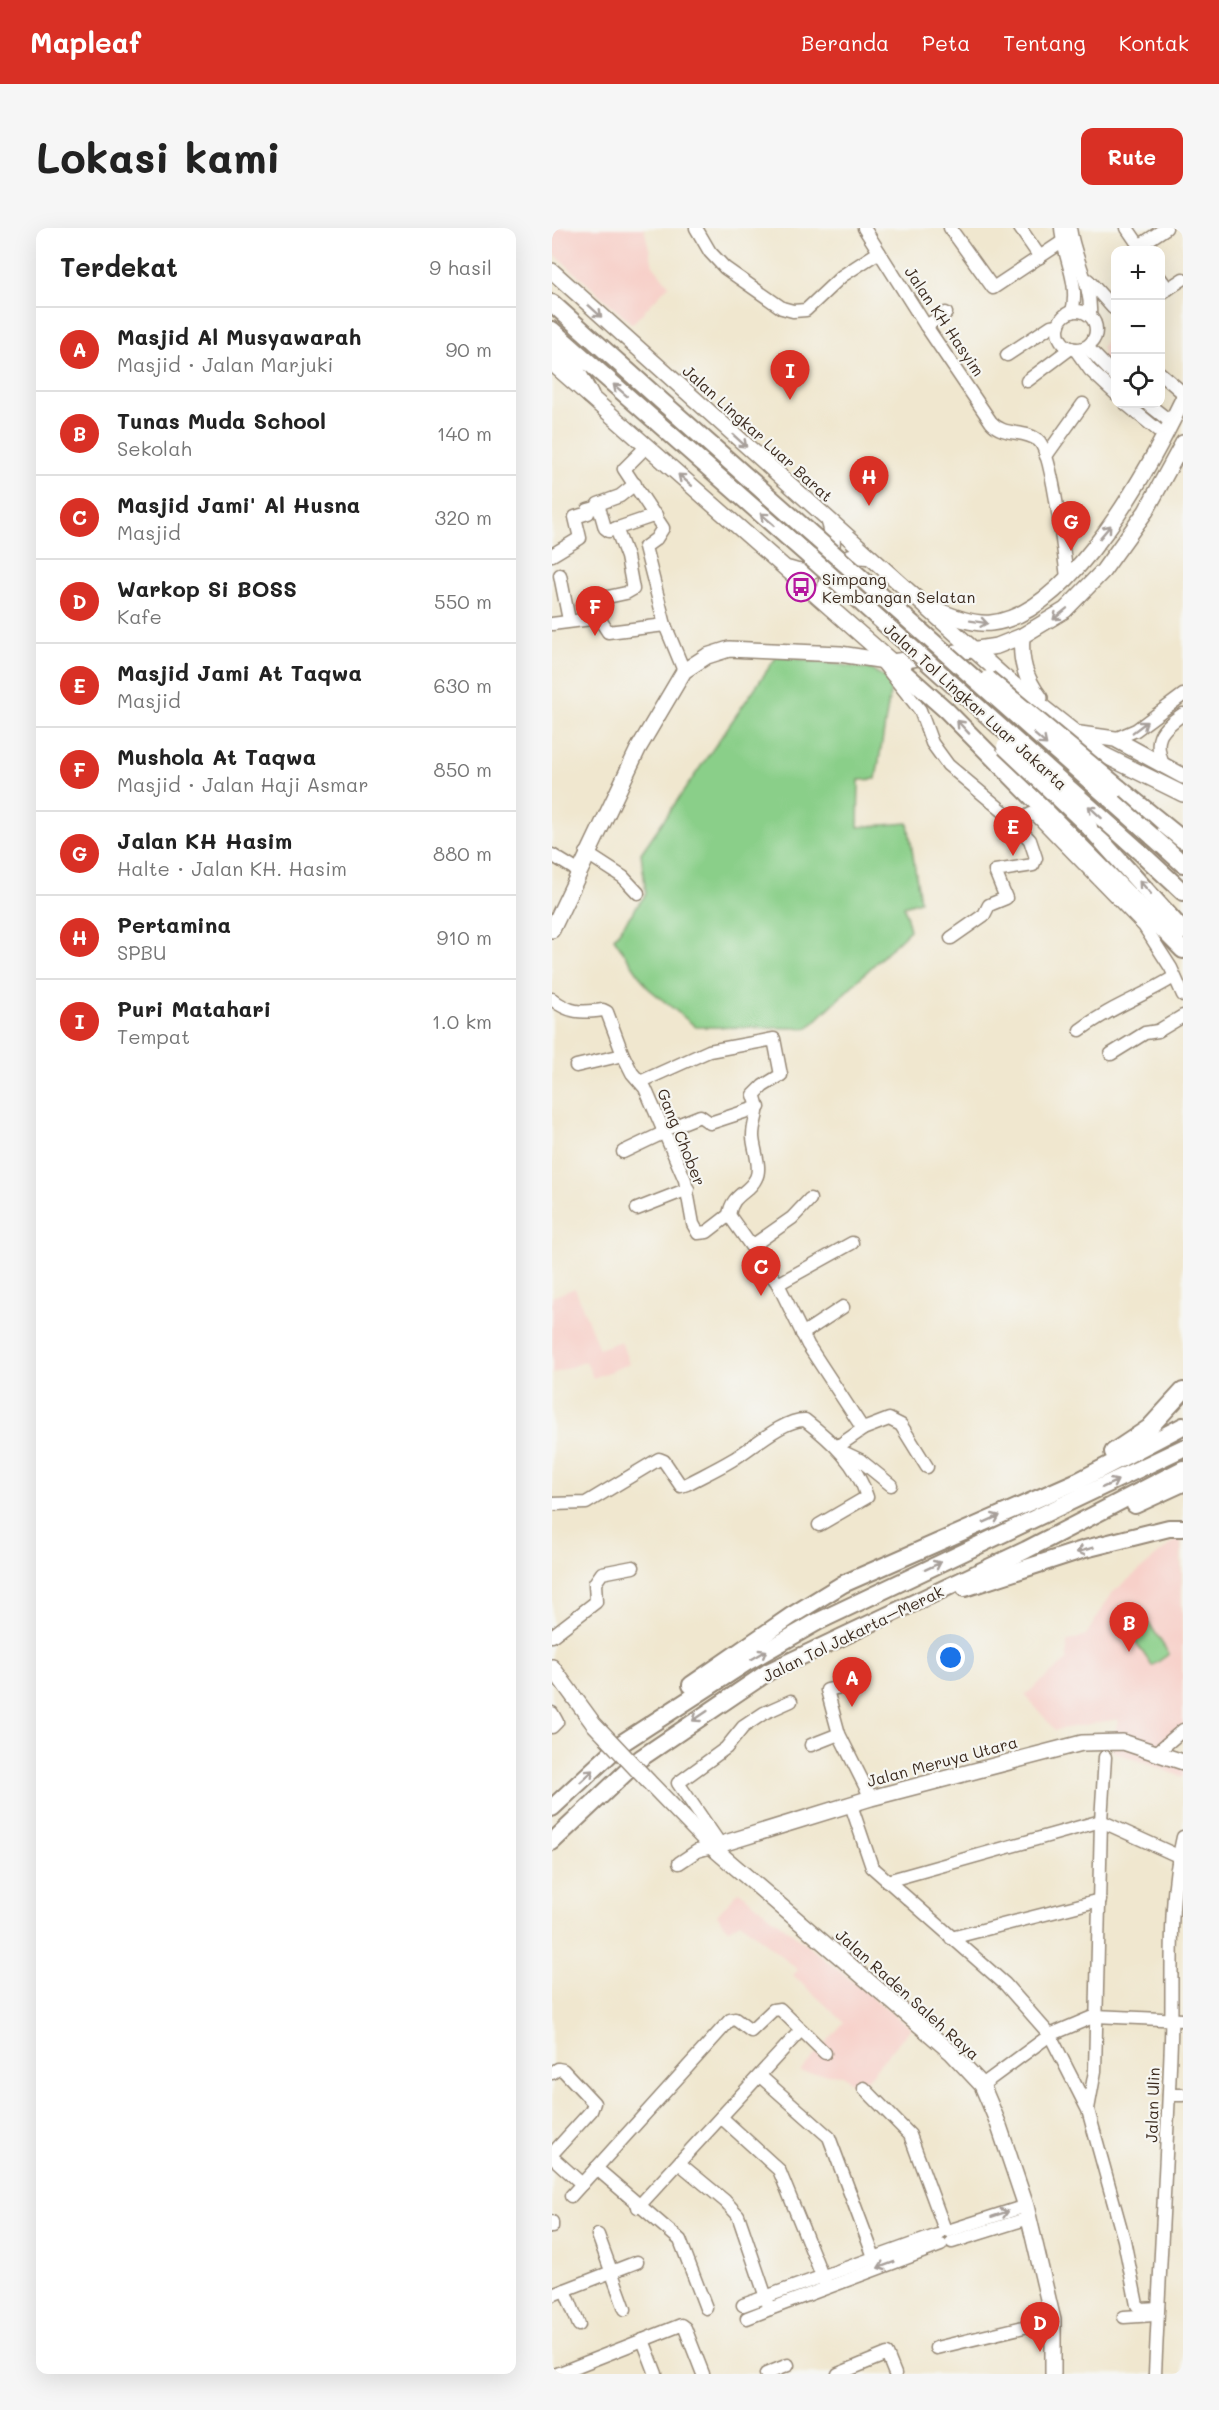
<!DOCTYPE html>
<html lang="id">
<meta charset="utf-8">
<style>
body{margin:0;font-family:Mali,sans-serif;background:#f6f6f6;color:#222}
.controls{position:absolute;right:18px;top:18px;display:grid;overflow:hidden;border-radius:12px;box-shadow:0 6px 24px #0002}
.controls button{width:54px;height:54px;display:grid;place-items:center;padding:0;border:0;border-bottom:2px solid #e0e0e0;background:#fff;color:#222;font:30px sans-serif}
.you{position:absolute;left:399px;top:1430px;width:21px;height:21px;margin:-15px;border:4px solid #fff;border-radius:50%;background:#1a73e8;box-shadow:0 0 0 9px #1a73e833}
.badge{display:grid;place-items:center;width:39px;height:39px;border-radius:50%;background:#d93025;color:#fff;font-size:20px;font-weight:700}
.pin{position:absolute;translate:-50% -50px;filter:drop-shadow(0 2px 3px #0008)}
.pin::after{content:'';position:absolute;top:32px;width:21px;height:18px;background:inherit;clip-path:polygon(0 0,100% 0,50% 100%)}
.list{margin:0;padding:0;list-style:none}
h2{display:flex;justify-content:space-between;align-items:center;height:78px;margin:0;padding:0 24px;font-size:26px}
h2 small{font-size:20px;font-weight:400;color:#767676}
.list li{display:grid;grid-template-columns:39px 1fr auto;gap:18px;align-items:center;box-sizing:border-box;height:84px;padding:0 24px;border-top:2px solid #e0e0e0}
.list b{display:block;font-size:22px;white-space:nowrap}
.list p{margin:0;font-size:20px;white-space:nowrap;color:#767676}
.list em{font-size:20px;font-style:normal;color:#767676}
.icon{flex:none;width:33px;height:33px;fill:none;stroke:currentColor;stroke-width:2;stroke-linecap:round;stroke-linejoin:round}
.map{position:relative;flex:none;width:631px;height:2146px;overflow:hidden;border-radius:12px}
header{display:flex;align-items:center;gap:36px;box-sizing:border-box;height:84px;padding:0 30px;background:#d93025;color:#fff}
header strong{font-size:28px}
nav{display:flex;gap:33px;margin-inline-start:auto;font-size:21px}
.intro{display:flex;align-items:center;justify-content:space-between;box-sizing:border-box;height:144px;padding:0 36px}
h1{margin:0;font-size:42px}
.button{padding:15px 27px;border-radius:12px;background:#d93025;color:#fff;font-size:21px;font-weight:700}
main{display:flex;gap:36px;padding:0 36px}
aside{flex:1;background:#fff;border-radius:12px;box-shadow:0 6px 24px #0002}
.map>svg:first-child{display:block}
.built{fill:#f7d0c9}
.green{fill:#8acf89;stroke:#627c54;stroke-width:1.5}
.lines{fill:none;stroke-linecap:round;stroke-linejoin:round}
.minor-casing{stroke:#968876;stroke-width:15}
.major-casing{stroke:#968876;stroke-width:18}
.highway-casing{stroke:#968876;stroke-width:20}
.minor{stroke:#fff;stroke-width:12}
.major{stroke:#fff;stroke-width:15}
.highway{stroke:#fff;stroke-width:16}
.major-bridge-casing{stroke:#968876;stroke-width:18;stroke-linecap:butt}
.highway-bridge-casing{stroke:#968876;stroke-width:20;stroke-linecap:butt}
.major-bridge{stroke:#fff;stroke-width:15}
.highway-bridge{stroke:#fff;stroke-width:16}
.oneway{stroke:#a79f9a}
.labels{text-anchor:middle;dominant-baseline:central;stroke-width:4.5;stroke-linejoin:round;paint-order:stroke}
.street-label{font-size:16px;fill:#3b2a1e;stroke:#f6f6f2}
.poi-label{font-size:16px;fill:#3b2a1e;stroke:#f6f6f2;text-anchor:start}
</style>
<header>
<strong>Mapleaf</strong>
<nav><a>Beranda</a><a>Peta</a><a>Tentang</a><a>Kontak</a></nav>
</header>
<div class="intro"><h1>Lokasi kami</h1><a class="button">Rute</a></div>
<main>
<aside>
<h2>Terdekat<small>9 hasil</small></h2>
<ul class="list">
<li><span class="badge">A</span><div><b>Masjid Al Musyawarah</b><p>Masjid · Jalan Marjuki</p></div><em>90 m</em></li>
<li><span class="badge">B</span><div><b>Tunas Muda School</b><p>Sekolah</p></div><em>140 m</em></li>
<li><span class="badge">C</span><div><b>Masjid Jami' Al Husna</b><p>Masjid</p></div><em>320 m</em></li>
<li><span class="badge">D</span><div><b>Warkop Si BOSS</b><p>Kafe</p></div><em>550 m</em></li>
<li><span class="badge">E</span><div><b>Masjid Jami At Taqwa</b><p>Masjid</p></div><em>630 m</em></li>
<li><span class="badge">F</span><div><b>Mushola At Taqwa</b><p>Masjid · Jalan Haji Asmar</p></div><em>850 m</em></li>
<li><span class="badge">G</span><div><b>Jalan KH Hasim</b><p>Halte · Jalan KH. Hasim</p></div><em>880 m</em></li>
<li><span class="badge">H</span><div><b>Pertamina</b><p>SPBU</p></div><em>910 m</em></li>
<li><span class="badge">I</span><div><b>Puri Matahari</b><p>Tempat</p></div><em>1.0 km</em></li>
</ul>
</aside>
<div class="map">
<svg width="631" height="2146" viewBox="0 0 631 2146">
<rect width="100%" height="100%" fill="#f6f6f2"/>
<filter id="ink" filterUnits="userSpaceOnUse"><feTurbulence type="fractalNoise" baseFrequency=".0167" numOctaves="2"/><feDisplacementMap in="SourceGraphic" scale="12" xChannelSelector="R" yChannelSelector="G"/><feConvolveMatrix kernelMatrix="1 2 1 2 8 2 1 2 1" color-interpolation-filters="sRGB"/></filter>
<filter id="wash" filterUnits="userSpaceOnUse"><feTurbulence type="fractalNoise" baseFrequency=".008" numOctaves="4" result="noise"/><feDisplacementMap in="SourceGraphic" scale="24" xChannelSelector="R" yChannelSelector="G"/><feGaussianBlur stdDeviation="1.35" result="paint"/><feColorMatrix in="noise" values="0 0 0 0 0 0 0 0 0 0 0 0 0 0 0 0 0 1.4 0 .05"/><feComposite in="paint" operator="in"/></filter>
<g filter="url(#wash)">
<rect width="100%" height="100%" fill="#f0e7cf"/>
<!-- built -->
<g class="built">
<path d="M0 0H92L101 37 117 57 80 96 0 24Z"/>
<path d="M556 111 563 117V145L547 132 553 124 549 120Z"/>
<path d="M23 1060 47 1121 69 1113 77 1136 41 1150 34 1133 0 1146V1069Z"/>
<path d="M629 1308 631 1497 608 1524 631 1532V1549L560 1523 566 1491 503 1502 473 1467 515 1432V1414L534 1407 560 1365Z"/>
<path d="M187 1663 359 1800 307 1860 290 1847 248 1844 292 1794 241 1747 246 1742 188 1694 177 1702 165 1687Z"/>
</g>
<!-- green -->
<g class="green">
<path d="M225 428 318 441 340 453 324 551 307 552 306 599 356 595 368 673 352 678 358 702 256 800 144 799 96 760 62 710 94 666 89 625Z"/>
<path d="M597 1395 617 1426 600 1438 579 1407Z"/>
</g>
</g>
<g filter="url(#ink)">
<g class="lines">
<!-- minor casing -->
<g class="minor-casing">
<g id="minor">
<path d="M144 0 158 24 173 40 230 80 241 83 254 82 290 48 327 24"/>
<path d="M312 0 374 98 439 194C452 209 471 201 486 212 500 222 512 327 515 349"/>
<path d="M398 0 441 60 510 14"/>
<path d="M468 0 488 29"/>
<path d="M509 0C511 29 528 54 520 84"/>
<path d="M518 0C522 31 540 56 538 87"/>
<path d="M575 0 590 22"/>
<path d="M587 18 614 0"/>
<path d="M608 50 616 61"/>
<path d="M536 52 561 80"/>
<path d="M608 66 631 51"/>
<circle cx="525" cy="102" r="19"/>
<path d="M374 98 394 85"/>
<path d="M535 119 564 149"/>
<path d="M523 121 538 142 564 166"/>
<path d="M455 127 499 98 507 97"/>
<path d="M608 145 631 165"/>
<path d="M475 153 519 120"/>
<path d="M574 176 613 208"/>
<path d="M596 176 620 195"/>
<path d="M94 219 72 241 111 300 104 311 93 319 113 397 132 443"/>
<path d="M494 228 531 176"/>
<path d="M47 279 46 276 68 268 83 256"/>
<path d="M0 327 28 310 23 289 36 285V282L47 279 53 300 57 303 104 287"/>
<path d="M8 347 17 392"/>
<path d="M41 390 37 373 74 365 81 361 75 329 64 300"/>
<path d="M0 396 47 390 56 404 113 397"/>
<path d="M329 433 368 482 380 515 396 537 452 584 478 612 484 630 481 637 443 643 454 670 437 677 432 687 399 710"/>
<path d="M563 511 584 502 631 467"/>
<path d="M612 539C600 511 608 502 631 486"/>
<path d="M463 594 479 586 485 588 592 698 619 740 631 767"/>
<path d="M34 625 71 649 86 665"/>
<path d="M0 627 26 643"/>
<path d="M0 771C17 785 29 785 51 782L55 784 71 827 80 845 93 860 133 952 141 996 146 1005 155 1004 177 987"/>
<path d="M528 802C560 778 590 769 622 749"/>
<path d="M559 826 593 805 606 803 631 788"/>
<path d="M24 838 71 827"/>
<path d="M88 854 157 823 222 811 229 847 211 858 202 867C210 885 201 890 201 908 201 920 210 939 204 950 197 966 180 965 177 987"/>
<path d="M110 903 148 888 158 895 207 879"/>
<path d="M71 924 111 905"/>
<path d="M85 981 136 961"/>
<path d="M177 987 226 1056 256 1117 311 1201"/>
<path d="M200 1018 240 990 258 971"/>
<path d="M226 1056 300 1015"/>
<path d="M250 1106 291 1079"/>
<path d="M285 1219 311 1201 337 1191 349 1197 375 1239"/>
<path d="M291 1224 308 1232 339 1257"/>
<path d="M0 1276 34 1275 107 1231 112 1233 129 1258 135 1256C150 1248 165 1241 180 1232 199 1221 231 1191 253 1192 280 1213 305 1236 315 1269L267 1297"/>
<path d="M0 1408 44 1374 43 1355 50 1345 81 1339"/>
<path d="M298 1457 275 1462 287 1506 319 1570"/>
<path d="M0 1485 5 1494 0 1499"/>
<path d="M259 1517 287 1506"/>
<path d="M604 1525 631 1502"/>
<path d="M299 1577 320 1639 453 1756 498 1807 536 1882 572 2012 585 2077 590 2081 606 2080"/>
<path d="M168 1616 126 1555 174 1520 191 1499 212 1485 239 1473"/>
<path d="M127 1635 145 1623 160 1619"/>
<path d="M335 1653 549 1593 626 1628"/>
<path d="M399 1710 548 1672"/>
<path d="M0 1845 6 1841 11 1842 42 1875 39 1883 0 1926"/>
<path d="M208 1848 277 1909 322 2029"/>
<path d="M430 1857 498 1807 543 1788 631 1792"/>
<path d="M312 1860 358 1907 393 2002"/>
<path d="M617 1867H631"/>
<path d="M536 1881 543 1843 549 1593 553 1529"/>
<path d="M169 1889 227 1942 273 2055"/>
<path d="M0 1929 30 1956"/>
<path d="M127 1935 173 1973 186 1987 218 2081 389 2017"/>
<path d="M44 1940 128 2012 154 2080"/>
<path d="M19 1968 178 1792 183 1791 199 1803 221 1782 228 1781 273 1825"/>
<path d="M86 1979 249 1802"/>
<path d="M0 1994V1999"/>
<path d="M396 2003 474 1978"/>
<path d="M46 2007 73 2081"/>
<path d="M400 2014 477 1990"/>
<path d="M13 2062 27 2097"/>
<path d="M0 2067 85 2034"/>
<path d="M191 2077 386 2007"/>
<path d="M572 2089 602 2087"/>
<path d="M195 2090 218 2081"/>
<path d="M91 2112 104 2146"/>
<path d="M384 2120 501 2092"/>
<path d="M5 2146 129 2097 133 2100 151 2146"/>
<path d="M214 2146 236 2137"/>
<path d="M286 2146 335 2126 343 2146"/>
<path d="M603 2146C608 2035 615 1924 619 1813 621 1746 615 1675 631 1609"/>
</g>
</g>
<!-- major casing -->
<g class="major-casing">
<g id="major">
<path d="M0 43 451 448 550 526 631 566"/>
<path d="M0 135 340 434"/>
<path d="M237 341C272 354 288 323 277 293"/>
<path d="M274 373C270 343 287 323 318 329"/>
<path d="M377 379C395 386 419 397 439 395 520 386 599 237 631 171"/>
<path d="M470 408C468 433 473 450 488 470"/>
<path d="M528 506 563 511 631 548"/>
<path d="M0 702 86 521 132 443 155 428 177 421 288 426 340 434 445 418 470 408 513 382 551 343 594 283 631 215"/>
<path d="M0 1439 41 1495"/>
<path d="M96 1553 160 1619 400 1825 430 1857 446 1895 474 1978 501 2092V2146"/>
<path d="M160 1619 319 1570 530 1515 571 1514 631 1534"/>
</g>
</g>
<!-- highway casing -->
<g class="highway-casing">
<g id="highway">
<path d="M0 75 115 178"/>
<path d="M0 102 259 330"/>
<path d="M0 118 24 142 38 167"/>
<path d="M340 434 394 482 631 722"/>
<path d="M567 560 631 612"/>
<path d="M537 599 631 703"/>
<path d="M600 608 631 636"/>
<path d="M587 623 631 664"/>
<path d="M561 1224 597 1200 631 1163"/>
<path d="M583 1277 631 1255"/>
<path d="M413 1360 533 1321 617 1300H631"/>
<path d="M139 1457 239 1388 291 1356 528 1252 631 1198"/>
<path d="M0 1580 70 1515 195 1434 265 1394 631 1220"/>
<path d="M0 1614 89 1530 216 1444 474 1322 631 1241"/>
</g>
</g>
<!-- minor -->
<use href="#minor" class="minor"/>
<!-- major -->
<use href="#major" class="major"/>
<!-- highway -->
<use href="#highway" class="highway"/>
<!-- major-bridge casing -->
<g class="major-bridge-casing">
<path id="major-bridge" d="M41 1495 96 1553"/>
</g>
<!-- highway-bridge casing -->
<g class="highway-bridge-casing">
<g id="highway-bridge">
<path d="M115 178 600 608"/>
<path d="M259 330 587 623"/>
<path d="M436 451 567 560"/>
<path d="M453 519 537 599"/>
</g>
</g>
<!-- major-bridge -->
<use href="#major-bridge" class="major-bridge"/>
<!-- highway-bridge -->
<use href="#highway-bridge" class="highway-bridge"/>
</g>
<!-- one-way arrows -->
<defs><path id="oneway-shaft" d="M-6 0H5M1.5-3L5.5 0L1.5 3" fill="none" stroke-width="1.6" stroke-linecap="round" stroke-linejoin="round" transform="scale(1.5)"/></defs>
<g class="oneway">
<use href="#oneway-shaft" transform="translate(43 83) rotate(42)"/>
<use href="#oneway-shaft" transform="translate(68 162) rotate(-139)"/>
<use href="#oneway-shaft" transform="translate(188 213) rotate(42)"/>
<use href="#oneway-shaft" transform="translate(133 252) rotate(-140)"/>
<use href="#oneway-shaft" transform="translate(215 291) rotate(-139)"/>
<use href="#oneway-shaft" transform="translate(553 304) rotate(-50)"/>
<use href="#oneway-shaft" transform="translate(508 386) rotate(141)"/>
<use href="#oneway-shaft" transform="translate(427 394) rotate(9)"/>
<use href="#oneway-shaft" transform="translate(411 499) rotate(-133)"/>
<use href="#oneway-shaft" transform="translate(588 499) rotate(-37)"/>
<use href="#oneway-shaft" transform="translate(488 511) rotate(41)"/>
<use href="#oneway-shaft" transform="translate(543 584) rotate(-138)"/>
<use href="#oneway-shaft" transform="translate(593 659) rotate(-131)"/>
<use href="#oneway-shaft" transform="translate(558 1256) rotate(-25)"/>
<use href="#oneway-shaft" transform="translate(440 1291) rotate(-24)"/>
<use href="#oneway-shaft" transform="translate(533 1322) rotate(164)"/>
<use href="#oneway-shaft" transform="translate(381 1338) rotate(-25)"/>
<use href="#oneway-shaft" transform="translate(207 1427) rotate(-30)"/>
<use href="#oneway-shaft" transform="translate(148 1488) rotate(146)"/>
<use href="#oneway-shaft" transform="translate(35 1548) rotate(-43)"/>
<use href="#oneway-shaft" transform="translate(448 1986) rotate(-18)"/>
<use href="#oneway-shaft" transform="translate(334 2037) rotate(160)"/>
</g>
</g>
<!-- icons -->
<defs>
<g id="bus-ring" transform="scale(1.5)"><circle r="9.5" fill="#f6f6f2" stroke="#b5179e" stroke-width="1.5"/><path d="M-5-6H5V4H4V6H2V4H-2V6H-4V4H-5ZM-3.5-4V0h7V-4ZM-3.5 1.2v1.5H-2V1.2ZM2 1.2v1.5H3.5V1.2Z" fill="#b5179e"/></g>
</defs>
<g fill-rule="evenodd">
<use href="#bus-ring" x="249" y="359"/>
</g>
<g class="labels">
<!-- street labels -->
<g class="street-label">
<text transform="translate(393 93) rotate(56)">Jalan KH Hasyim</text>
<text transform="translate(206 205) rotate(42)">Jalan Lingkar Luar Barat</text>
<text transform="translate(424 478) rotate(42)">Jalan Tol Lingkar Luar Jakarta</text>
<text transform="translate(130 909) rotate(68)">Gang Chober</text>
<text transform="translate(301 1405) rotate(-26)">Jalan Tol Jakarta–Merak</text>
<text transform="translate(390 1533) rotate(-15)">Jalan Meruya Utara</text>
<text transform="translate(356 1766) rotate(42)">Jalan Raden Saleh Raya</text>
<text transform="translate(600 1877) rotate(-88)">Jalan Ulin</text>
</g>
<!-- poi labels -->
<g class="poi-label">
<text x="270" y="350">Simpang<tspan x="270" dy="18">Kembangan Selatan</tspan></text>
</g>
</g>
</svg>
<div class="controls">
<button>+</button>
<button>−</button>
<button><svg class="icon" aria-label="locate" viewBox="0 0 24 24"><circle cx="12" cy="12" r="6"/><path d="M12 2v4M12 18v4M2 12h4M18 12h4"/></svg></button>
</div>
<div class="you"></div>
<div class="pin badge" style="left:300px;top:1479px">A</div>
<div class="pin badge" style="left:577px;top:1424px">B</div>
<div class="pin badge" style="left:209px;top:1068px">C</div>
<div class="pin badge" style="left:488px;top:2124px">D</div>
<div class="pin badge" style="left:461px;top:628px">E</div>
<div class="pin badge" style="left:43px;top:408px">F</div>
<div class="pin badge" style="left:519px;top:323px">G</div>
<div class="pin badge" style="left:317px;top:278px">H</div>
<div class="pin badge" style="left:238px;top:172px">I</div>
</div>
</main>
